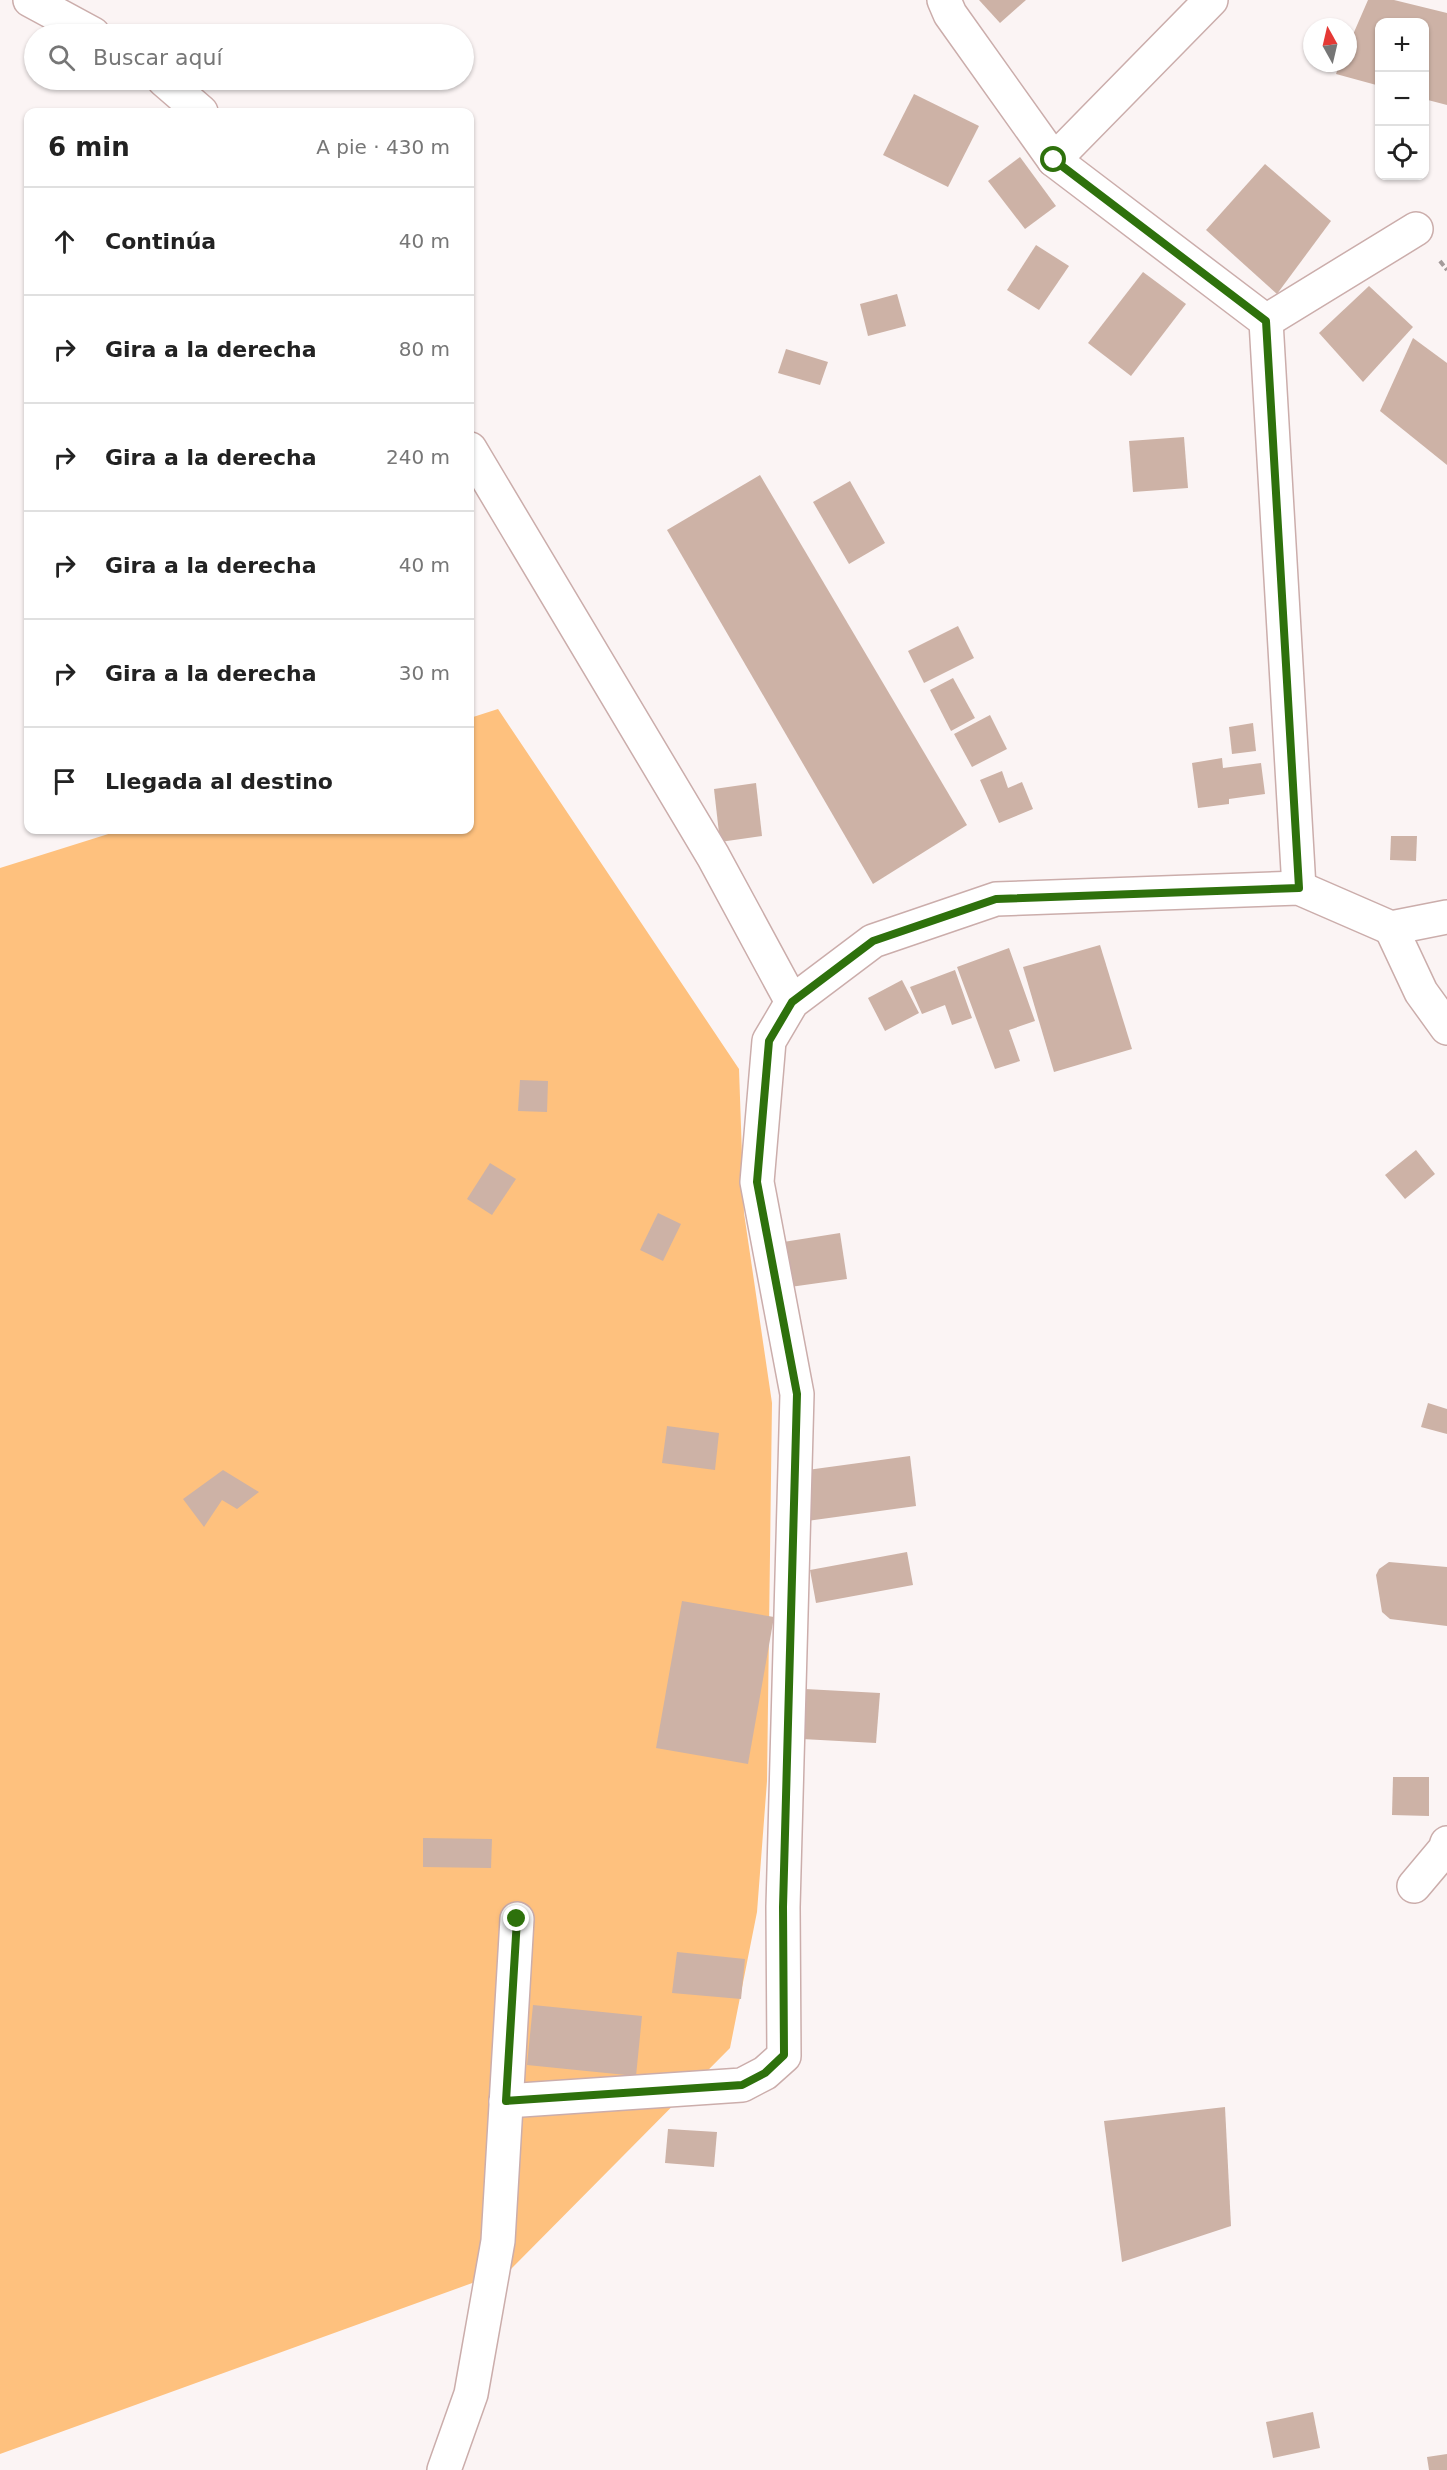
<!DOCTYPE html>
<html lang="es">
<meta charset="utf-8">
<style>
body{margin:0;font-family:"DejaVu Sans",sans-serif;background:#f2f2f2;color:#222}
.controls{position:absolute;right:18px;top:18px;display:grid;overflow:hidden;border-radius:12px;box-shadow:0 2px 4px #0004}
.controls button{width:54px;height:54px;display:grid;place-items:center;padding:0;border:0;border-bottom:2px solid #e0e0e0;background:#fff;color:#222;font:30px sans-serif}
.compass{position:absolute;left:1303px;top:18px;width:54px;height:54px;border-radius:50%;background:#fff;box-shadow:0 2px 4px #0004;rotate:352deg}
.stop{position:absolute;width:18px;height:18px;margin:-14px;border:4px solid #2e710c;border-radius:50%;background:#fff}
.stop.end{background:#2e710c;border-color:#fff;box-shadow:0 2px 6px #0008}
.list{margin:0;padding:0;list-style:none}
h2{display:flex;justify-content:space-between;align-items:center;height:78px;margin:0;padding:0 24px;font-size:26px}
h2 small{font-size:20px;font-weight:400;color:#767676}
.list li{display:grid;grid-template-columns:39px 1fr auto;gap:18px;align-items:center;box-sizing:border-box;height:108px;padding:0 24px;border-top:2px solid #e0e0e0}
.list b{display:block;font-size:22px;white-space:nowrap}
.list em{font-size:20px;font-style:normal;color:#767676}
.icon{flex:none;width:33px;height:33px;fill:none;stroke:currentColor;stroke-width:2;stroke-linecap:round;stroke-linejoin:round}
.map{position:relative;flex:none;width:1447px;height:2470px;overflow:hidden}
.search{position:absolute;background:#fff;box-shadow:0 2px 4px #0004;left:24px;top:24px;width:450px;height:66px;display:flex;align-items:center;gap:15px;box-sizing:border-box;padding:0 21px;border-radius:33px;color:#767676;font-size:22px}
.panel{position:absolute;background:#fff;box-shadow:0 2px 4px #0004;left:24px;top:108px;width:450px;height:726px;border-radius:12px}
.map>svg:first-child{display:block}
.green{fill:#fec17e}
.building{fill:#cdb2a6}
.lines{fill:none;stroke-linecap:round;stroke-linejoin:round}
.minor-casing{stroke:#cbadab;stroke-width:36}
.path{stroke:#a39a9a;stroke-width:4;stroke-dasharray:6 3;stroke-linecap:butt}
.minor{stroke:#fff;stroke-width:33}
.route{stroke:#2e710c;stroke-width:8}
</style>
<div class="map">
<svg width="1447" height="2470" viewBox="0 0 1447 2470">
<rect width="100%" height="100%" fill="#fbf4f4"/>
<!-- green -->
<path class="green" d="M498 709 739 1069 744 1213 772 1403 767 1781 757 1912 730 2048 511 2269 0 2454V868L121 830H470V718Z"/>
<!-- building -->
<g class="building">
<path d="M979 0H1026L1000 23Z"/>
<path d="M1368 0H1394L1447 13V105L1424 99V22H1380V86L1336 74 1340 63H1348V46Z"/>
<path d="M914 94 979 126 948 187 883 155Z"/>
<path d="M1020 157 1056 206 1025 229 988 181Z"/>
<path d="M1265 164 1331 221 1277 294 1206 230Z"/>
<path d="M1036 245 1069 266 1039 310 1007 290Z"/>
<path d="M1143 272 1186 304 1131 376 1088 343Z"/>
<path d="M1369 286 1413 327 1363 382 1319 333Z"/>
<path d="M897 294 906 326 868 336 860 304Z"/>
<path d="M1413 338 1447 363V465L1380 411Z"/>
<path d="M786 349 828 362 820 385 778 373Z"/>
<path d="M1184 437 1188 488 1133 492 1129 441Z"/>
<path d="M760 475 967 825 873 884 667 530Z"/>
<path d="M850 481 885 543 849 564 813 502Z"/>
<path d="M958 626 974 658 924 683 908 651Z"/>
<path d="M953 678 975 718 951 731 930 690Z"/>
<path d="M990 715 1007 749 972 767 954 734Z"/>
<path d="M1253 723 1256 751 1232 754 1229 727Z"/>
<path d="M1222 758 1223 768 1261 763 1265 794 1229 799V804L1198 808 1192 763Z"/>
<path d="M1002 771 1008 788 1022 782 1033 809 999 823 980 780Z"/>
<path d="M756 783 762 836 720 842 714 789Z"/>
<path d="M1391 836H1417L1416 861 1390 860Z"/>
<path d="M1100 945 1132 1049 1054 1072 1023 967Z"/>
<path d="M1009 948 1035 1021 1009 1030 1020 1061 995 1069 957 967Z"/>
<path d="M955 970 972 1018 952 1025 945 1005 922 1014 910 987Z"/>
<path d="M902 980 919 1013 885 1031 868 998Z"/>
<path d="M520 1080 548 1081 547 1112 518 1111Z"/>
<path d="M1416 1150 1435 1174 1405 1199 1385 1175Z"/>
<path d="M490 1163 516 1179 492 1215 467 1199Z"/>
<path d="M658 1213 681 1224 663 1261 640 1250Z"/>
<path d="M840 1233 847 1279 783 1288 777 1243Z"/>
<path d="M1428 1403 1447 1409V1434L1421 1427Z"/>
<path d="M667 1426 719 1433 715 1470 662 1463Z"/>
<path d="M910 1456 916 1506 807 1521 800 1471Z"/>
<path d="M223 1470 259 1492 237 1509 222 1500 204 1527 183 1499Z"/>
<path d="M907 1552 913 1585 816 1603 810 1570Z"/>
<path d="M1389 1562 1447 1567V1626L1390 1619 1382 1612 1376 1575 1379 1569Z"/>
<path d="M682 1601 774 1617 748 1764 656 1748Z"/>
<path d="M805 1689 880 1693 876 1743 802 1739Z"/>
<path d="M1393 1777H1429V1816L1392 1815Z"/>
<path d="M423 1838 492 1839 491 1868 423 1867Z"/>
<path d="M677 1952 745 1959 741 1999 672 1993Z"/>
<path d="M533 2005 642 2016 636 2076 527 2065Z"/>
<path d="M1225 2107 1231 2226 1122 2262 1104 2121Z"/>
<path d="M668 2129 717 2132 714 2167 665 2163Z"/>
<path d="M1313 2412 1320 2448 1273 2458 1266 2422Z"/>
<path d="M1447 2454V2470H1429L1427 2457Z"/>
</g>
<g class="lines">
<!-- minor casing -->
<g class="minor-casing">
<g id="minor">
<path d="M30 0 93 34"/>
<path d="M944 0 950 14 1054 160 1266 321 1299 888"/>
<path d="M164 80 201 112"/>
<path d="M1054 160 1211 0"/>
<path d="M1266 321 1416 229"/>
<path d="M470 449 713 856 792 1002"/>
<path d="M1391 928 1421 992 1447 1028"/>
<path d="M1414 1886 1445 1849 1447 1843"/>
<path d="M506 2101 742 2085 765 2073 784 2056 783 1907 797 1394 757 1182 769 1041 792 1002 873 941 996 899 1299 888 1391 928 1447 917"/>
<path d="M444 2470 471 2394 498 2241 517 1919"/>
</g>
</g>
<!-- path -->
<path class="path" d="M1440 261 1447 270"/>
<!-- minor -->
<use href="#minor" class="minor"/>
</g>
<g class="lines">
<!-- route -->
<path class="route" d="M517 1919 506 2101 742 2085 765 2073 784 2055 783 1907 797 1394 757 1182 769 1041 792 1002 873 941 996 899 1299 888 1266 321 1054 160"/>
</g>
</svg>
<div class="controls">
<button>+</button>
<button>−</button>
<button><svg class="icon" aria-label="locate" viewBox="0 0 24 24"><circle cx="12" cy="12" r="6"/><path d="M12 2v4M12 18v4M2 12h4M18 12h4"/></svg></button>
</div>
<svg class="compass" viewBox="-18 -18 36 36"><path d="M0-13l5 13h-10z" fill="#e53935"/><path d="M0 13l5-13h-10z" fill="#767676"/></svg>
<div class="stop" style="left:1054px;top:160px"></div>
<div class="stop end" style="left:517px;top:1919px"></div>
<div class="search"><svg class="icon" aria-label="search" viewBox="0 0 24 24"><circle cx="10" cy="10" r="6"/><path d="M15 15l6 6"/></svg>Buscar aquí</div>
<section class="panel">
<h2>6 min<small>A pie · 430 m</small></h2>
<ul class="list">
<li><svg class="icon" aria-label="ahead" viewBox="0 0 24 24"><path d="M12 20V5M6 11l6-6 6 6"/></svg><div><b>Continúa</b></div><em>40 m</em></li>
<li><svg class="icon" aria-label="right" viewBox="0 0 24 24"><path d="M7 20v-9h11M14 6l5 5-5 5"/></svg><div><b>Gira a la derecha</b></div><em>80 m</em></li>
<li><svg class="icon" aria-label="right" viewBox="0 0 24 24"><path d="M7 20v-9h11M14 6l5 5-5 5"/></svg><div><b>Gira a la derecha</b></div><em>240 m</em></li>
<li><svg class="icon" aria-label="right" viewBox="0 0 24 24"><path d="M7 20v-9h11M14 6l5 5-5 5"/></svg><div><b>Gira a la derecha</b></div><em>40 m</em></li>
<li><svg class="icon" aria-label="right" viewBox="0 0 24 24"><path d="M7 20v-9h11M14 6l5 5-5 5"/></svg><div><b>Gira a la derecha</b></div><em>30 m</em></li>
<li><svg class="icon" aria-label="arrive" viewBox="0 0 24 24"><path d="M6 21V4h12l-3 4 3 4H6"/></svg><div><b>Llegada al destino</b></div></li>
</ul>
</section>
</div>
